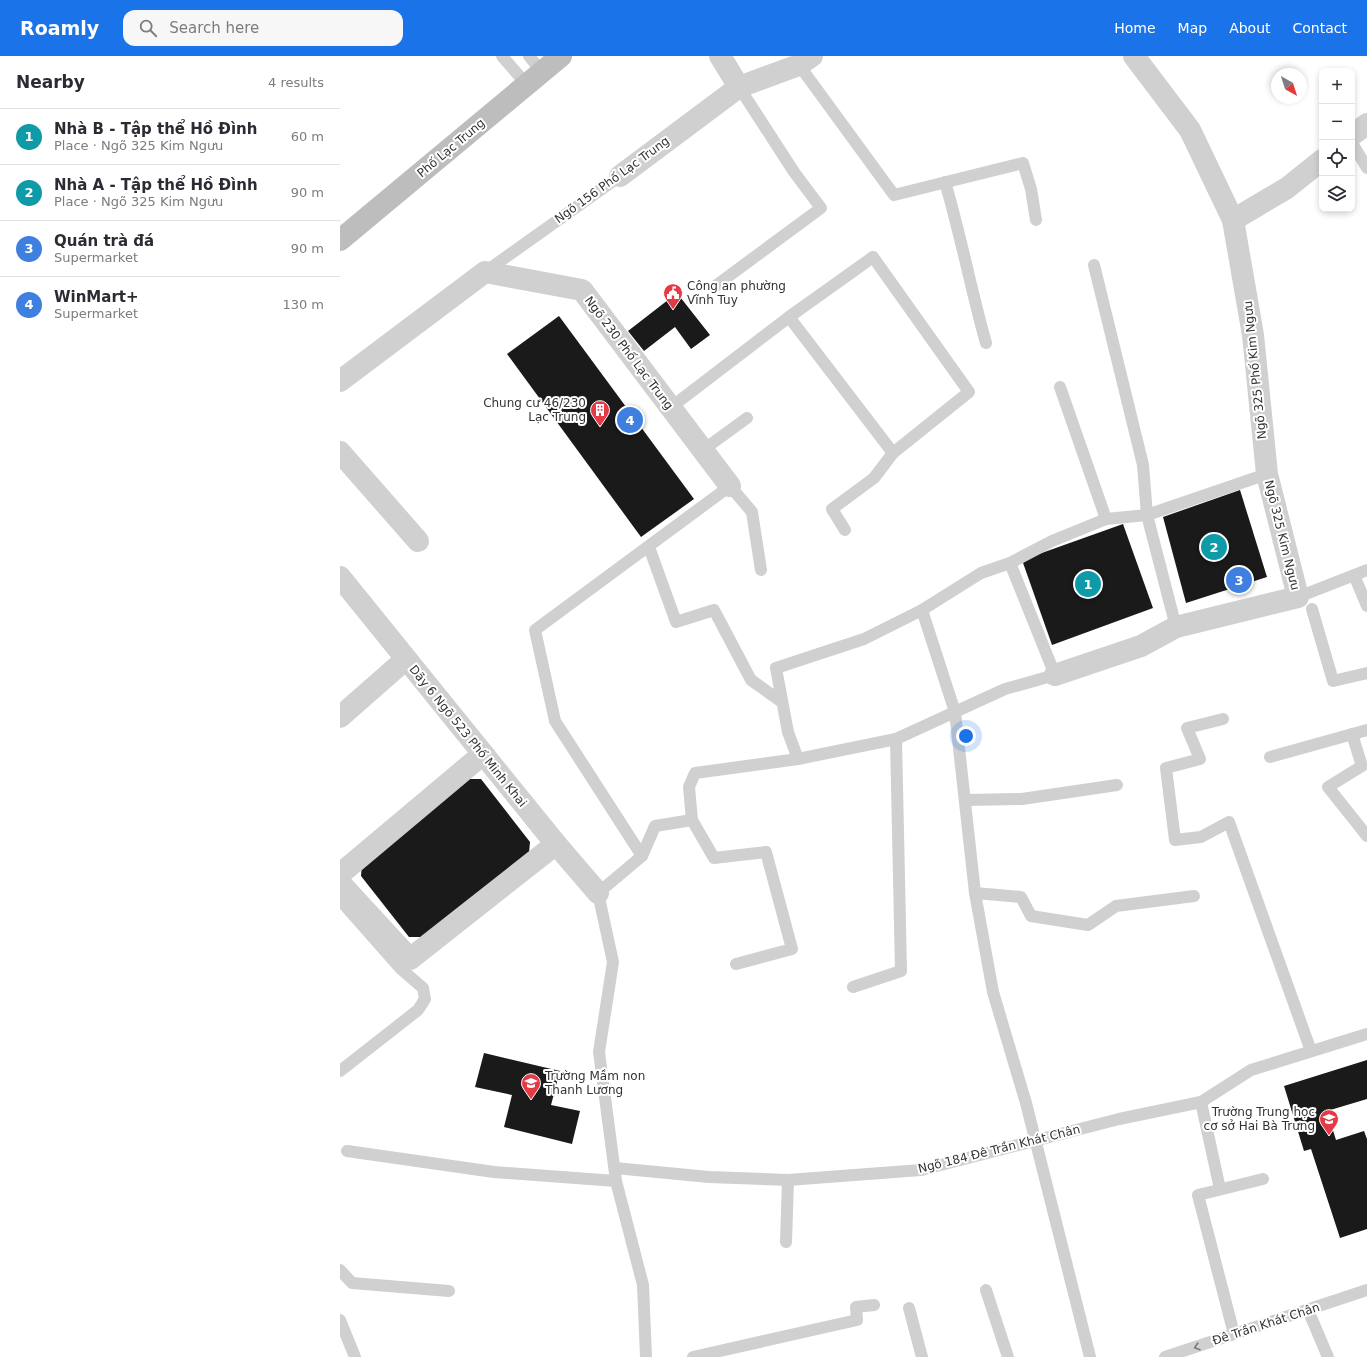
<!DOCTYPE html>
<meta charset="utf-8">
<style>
body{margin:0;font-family:"DejaVu Sans",sans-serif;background:#f7f7f7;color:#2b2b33}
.controls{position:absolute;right:12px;top:12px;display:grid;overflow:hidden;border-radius:8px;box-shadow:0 2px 6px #0003}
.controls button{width:36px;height:36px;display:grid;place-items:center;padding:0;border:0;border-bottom:1px solid #e1e1e2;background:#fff;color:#2b2b33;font:20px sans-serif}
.compass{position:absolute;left:931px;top:12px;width:36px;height:36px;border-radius:50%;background:#fff;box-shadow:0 2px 6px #0003;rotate:141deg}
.you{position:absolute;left:626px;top:680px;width:14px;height:14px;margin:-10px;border:3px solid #fff;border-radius:50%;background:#1a73e8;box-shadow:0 0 0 6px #1a73e833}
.badge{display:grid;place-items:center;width:26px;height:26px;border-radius:50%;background:#1a73e8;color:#fff;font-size:13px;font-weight:700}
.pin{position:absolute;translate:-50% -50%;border:2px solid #fff;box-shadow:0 1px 4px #0006}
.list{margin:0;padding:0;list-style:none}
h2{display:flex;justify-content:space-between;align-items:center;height:52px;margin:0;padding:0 16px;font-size:17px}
h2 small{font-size:13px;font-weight:400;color:#7c7c81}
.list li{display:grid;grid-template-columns:26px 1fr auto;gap:12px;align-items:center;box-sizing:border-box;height:56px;padding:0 16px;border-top:1px solid #e1e1e2}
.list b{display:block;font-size:15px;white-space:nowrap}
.list p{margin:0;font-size:13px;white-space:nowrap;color:#7c7c81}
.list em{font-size:13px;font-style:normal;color:#7c7c81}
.icon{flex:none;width:22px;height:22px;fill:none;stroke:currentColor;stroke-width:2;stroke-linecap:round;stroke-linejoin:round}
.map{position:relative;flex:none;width:1027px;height:1301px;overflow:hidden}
header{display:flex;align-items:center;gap:24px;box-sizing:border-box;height:56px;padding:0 20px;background:#1a73e8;color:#fff}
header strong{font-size:19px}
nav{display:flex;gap:22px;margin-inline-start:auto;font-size:14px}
.search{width:280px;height:36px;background:#f7f7f7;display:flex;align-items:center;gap:10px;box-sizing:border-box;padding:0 14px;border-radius:12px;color:#7c7c81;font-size:15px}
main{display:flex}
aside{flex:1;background:#fff}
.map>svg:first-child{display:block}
.building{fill:#1a1a1a}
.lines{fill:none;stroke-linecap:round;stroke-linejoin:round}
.service{stroke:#d0d0d0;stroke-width:12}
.minor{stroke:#d0d0d0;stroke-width:22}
.secondary{stroke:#bdbdbd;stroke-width:22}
.oneway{stroke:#7a7a7a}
.labels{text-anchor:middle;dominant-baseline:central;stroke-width:4;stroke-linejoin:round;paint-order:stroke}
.street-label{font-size:12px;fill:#333;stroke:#fff}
.poi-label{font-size:12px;fill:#333;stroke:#fff;text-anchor:start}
</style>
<header>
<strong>Roamly</strong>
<div class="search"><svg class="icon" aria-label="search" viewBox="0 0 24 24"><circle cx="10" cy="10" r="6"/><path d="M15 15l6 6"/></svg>Search here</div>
<nav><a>Home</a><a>Map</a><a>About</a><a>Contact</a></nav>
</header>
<main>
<aside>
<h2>Nearby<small>4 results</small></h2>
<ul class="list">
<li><span class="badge" style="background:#0f9aa8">1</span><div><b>Nhà B - Tập thể Hồ Đình</b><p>Place · Ngõ 325 Kim Ngưu</p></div><em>60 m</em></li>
<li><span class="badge" style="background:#0f9aa8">2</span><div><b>Nhà A - Tập thể Hồ Đình</b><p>Place · Ngõ 325 Kim Ngưu</p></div><em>90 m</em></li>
<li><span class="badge" style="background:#3f7fe0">3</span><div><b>Quán trà đá</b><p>Supermarket</p></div><em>90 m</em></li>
<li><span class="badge" style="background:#3f7fe0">4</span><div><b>WinMart+</b><p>Supermarket</p></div><em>130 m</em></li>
</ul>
</aside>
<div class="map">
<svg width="1027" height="1301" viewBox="0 0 1027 1301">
<rect width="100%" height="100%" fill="#fff"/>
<!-- building -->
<g class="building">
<path d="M337 237 370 279 351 293 335 271 304 295 288 275Z"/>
<path d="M219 260 354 443 301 481 167 298Z"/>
<path d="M900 434 927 521 846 547 823 461Z"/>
<path d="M783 468 813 552 712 589 682 504Z"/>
<path d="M129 723H141L190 786 189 797 82 881H69L21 820 22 808Z"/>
<path d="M144 997 220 1015 211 1049 240 1055 232 1088 164 1071 172 1039 135 1031Z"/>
<path d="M1027 1004V1043L987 1055 996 1084 1024 1075 1027 1083V1173L1000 1182 971 1093 964 1095 944 1030Z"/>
</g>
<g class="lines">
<!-- service -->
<g class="service">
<path d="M162 0 187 29"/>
<path d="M189 0 202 16"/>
<path d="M459 9 554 139 683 107 691 133 696 164"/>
<path d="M1012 87 1027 112"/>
<path d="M605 126C621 180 631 234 646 287"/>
<path d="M754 209 803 409 807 459 836 571"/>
<path d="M145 216 280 120"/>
<path d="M374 231 481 152 454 116 399 31"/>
<path d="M449 261 553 397"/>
<path d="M720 331 766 463"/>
<path d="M330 352 449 261 533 201 629 336 553 397 534 422 492 453 505 474"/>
<path d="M363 394 407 362"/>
<path d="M309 491 336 566 374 554 411 624 442 646"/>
<path d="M1014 519 1027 550"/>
<path d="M958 541 1027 514"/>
<path d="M972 553 993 625 1027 617"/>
<path d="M582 554 615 656 635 837 653 936 686 1047 750 1301"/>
<path d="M883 663 847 672 860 703 826 712 835 784 861 781 889 766 971 995"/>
<path d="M1012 678 1022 710 988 731 1027 780"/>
<path d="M930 701 1027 674"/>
<path d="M458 703 448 676 436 612 524 583 582 554 641 517 670 507 712 485 766 463 807 459 927 418"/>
<path d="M625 744 682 743 777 729"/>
<path d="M302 800 215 665 195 574 390 430 412 456 421 514"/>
<path d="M635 837 681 841 691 860 748 869 776 850 854 840"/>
<path d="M0 844 61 913 83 932 85 943 78 954 0 1015"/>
<path d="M396 908 452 893 426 796 374 802 352 764 349 731 355 717 458 703 556 683 665 633 715 619 670 507"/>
<path d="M513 931 561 915 556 683"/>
<path d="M861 1046 880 1133"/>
<path d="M7 1095 154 1116 276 1125"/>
<path d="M275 1112 369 1121 448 1124 581 1114 779 1063 861 1046 911 1014 1027 978"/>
<path d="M446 1186 448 1124"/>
<path d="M0 1214 12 1227 109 1235"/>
<path d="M646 1234 668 1301"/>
<path d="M569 1252 582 1301"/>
<path d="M968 1254 988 1301"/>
<path d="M0 1264 15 1301"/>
<path d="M894 1278 858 1139 923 1123"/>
<path d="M306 1301 303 1229 276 1125 259 996 273 906 258 837 302 800 315 770 352 764"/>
<path d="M353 1301 517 1264 516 1251 534 1249"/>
<path d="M825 1301 1027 1234"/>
</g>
<!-- minor -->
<g class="minor">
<path d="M380 0 399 31"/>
<path d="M1012 79 1027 68"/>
<path d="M280 120 399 31 459 9 472 0"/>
<path d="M893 164 947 132 982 104"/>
<path d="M0 325 145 216 242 234 390 430"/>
<path d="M0 396 78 485"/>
<path d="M0 521 216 788 258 837"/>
<path d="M715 619 801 590 836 571 958 541 927 418 913 279 893 164 850 74 794 0"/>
<path d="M0 661 66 603"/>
<path d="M0 818 143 698"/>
<path d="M0 827 70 903 216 788"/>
</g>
<!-- secondary -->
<path class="secondary" d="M0 184 221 0"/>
</g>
<!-- one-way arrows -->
<defs><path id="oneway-chevron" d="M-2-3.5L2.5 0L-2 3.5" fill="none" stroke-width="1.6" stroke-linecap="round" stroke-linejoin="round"/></defs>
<use class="oneway" href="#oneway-chevron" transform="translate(857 1291) rotate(162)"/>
<!-- icons -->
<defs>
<g id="civic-pin" transform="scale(1)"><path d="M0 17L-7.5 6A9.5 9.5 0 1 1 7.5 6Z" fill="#e63946" stroke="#fff"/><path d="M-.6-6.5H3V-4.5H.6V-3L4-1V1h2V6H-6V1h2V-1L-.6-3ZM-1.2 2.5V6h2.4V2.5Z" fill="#fff"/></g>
<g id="building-pin" transform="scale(1)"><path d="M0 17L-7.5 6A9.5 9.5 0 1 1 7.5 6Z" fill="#e63946" stroke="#fff"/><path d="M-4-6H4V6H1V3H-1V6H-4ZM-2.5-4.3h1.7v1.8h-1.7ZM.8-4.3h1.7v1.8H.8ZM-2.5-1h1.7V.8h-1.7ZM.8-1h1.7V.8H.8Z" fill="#fff"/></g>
<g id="school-pin" transform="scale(1)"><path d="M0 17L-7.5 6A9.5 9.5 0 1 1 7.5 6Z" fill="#e63946" stroke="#fff"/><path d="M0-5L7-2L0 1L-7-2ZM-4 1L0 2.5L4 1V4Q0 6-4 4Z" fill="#fff"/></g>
</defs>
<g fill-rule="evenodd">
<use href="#civic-pin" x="333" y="237"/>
<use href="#building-pin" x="260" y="354"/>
<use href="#school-pin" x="191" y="1027"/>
<use href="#school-pin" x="989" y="1063"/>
</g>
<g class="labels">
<!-- street labels -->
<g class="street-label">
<text transform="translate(111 92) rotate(-40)">Phố Lạc Trung</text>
<text transform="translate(272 124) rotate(-36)">Ngõ 156 Phố Lạc Trung</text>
<text transform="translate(289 297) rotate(53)">Ngõ 230 Phố Lạc Trung</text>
<text transform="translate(915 314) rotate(-96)">Ngõ 325 Phố Kim Ngưu</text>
<text transform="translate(942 479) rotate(76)">Ngõ 325 Kim Ngưu</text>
<text transform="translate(128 680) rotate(51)">Dãy 6 Ngõ 523 Phố Minh Khai</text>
<text transform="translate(659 1093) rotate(-14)">Ngõ 184 Đê Trần Khát Chân</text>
<text transform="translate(926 1268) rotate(-18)">Đê Trần Khát Chân</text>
</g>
<!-- poi labels -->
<g class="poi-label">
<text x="347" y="230">Công an phường<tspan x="347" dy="14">Vĩnh Tuy</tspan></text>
<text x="246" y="347" text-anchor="end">Chung cư 46/230<tspan x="246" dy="14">Lạc Trung</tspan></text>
<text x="205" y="1020">Trường Mầm non<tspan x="205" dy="14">Thanh Lương</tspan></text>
<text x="975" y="1056" text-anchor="end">Trường Trung học<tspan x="975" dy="14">cơ sở Hai Bà Trưng</tspan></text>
</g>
</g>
</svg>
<div class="controls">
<button>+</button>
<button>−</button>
<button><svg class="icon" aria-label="locate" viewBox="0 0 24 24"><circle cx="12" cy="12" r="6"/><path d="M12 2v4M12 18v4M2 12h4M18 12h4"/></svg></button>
<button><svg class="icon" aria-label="layers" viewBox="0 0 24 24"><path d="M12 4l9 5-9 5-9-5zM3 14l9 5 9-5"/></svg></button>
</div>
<svg class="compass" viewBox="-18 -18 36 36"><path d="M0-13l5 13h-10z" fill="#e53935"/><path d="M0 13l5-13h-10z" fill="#7c7c81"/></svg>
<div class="you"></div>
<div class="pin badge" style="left:748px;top:528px;background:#0f9aa8">1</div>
<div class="pin badge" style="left:874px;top:491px;background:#0f9aa8">2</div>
<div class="pin badge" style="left:899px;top:524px;background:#3f7fe0">3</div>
<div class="pin badge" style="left:290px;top:364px;background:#3f7fe0">4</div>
</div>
</main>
